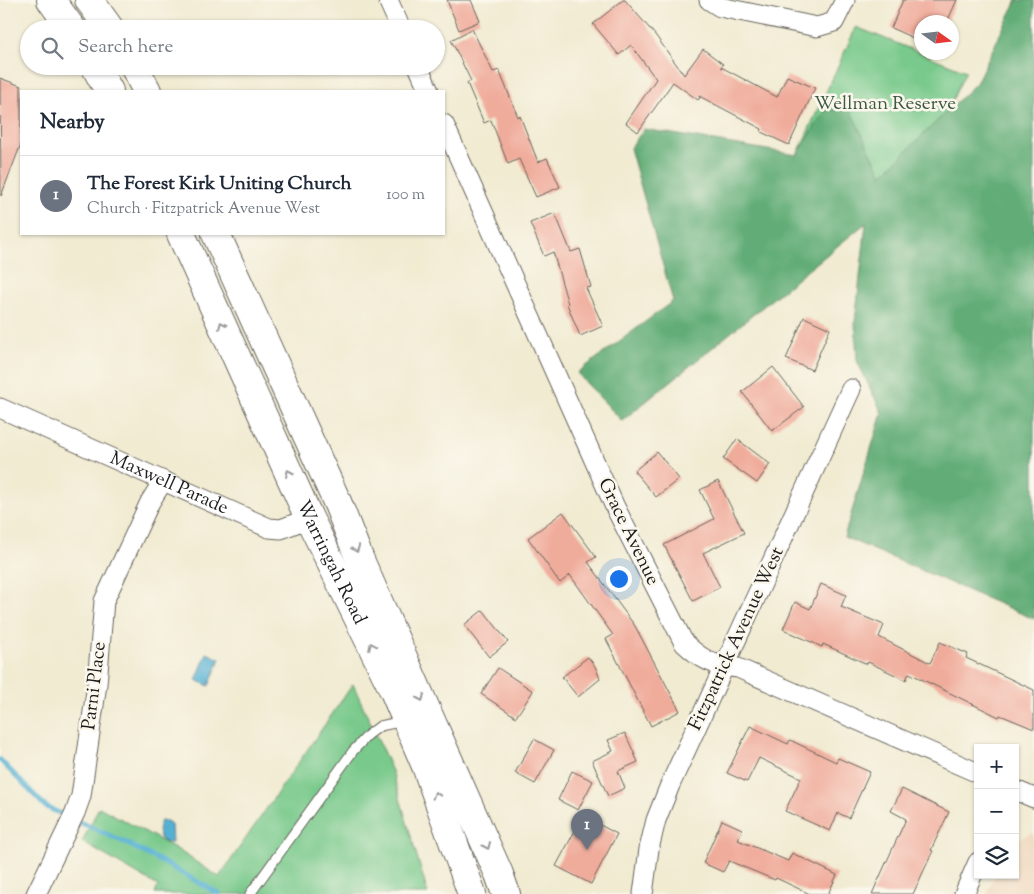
<!DOCTYPE html>
<meta charset="utf-8">
<style>
body{margin:0;font-family:"Sorts Mill Goudy",serif;background:#f6f6f7;color:#1f2937}
.controls{position:absolute;right:15px;bottom:15px;display:grid;overflow:hidden;border-radius:0px;box-shadow:0 1px 4px #0004}
.controls button{width:45px;height:45px;display:grid;place-items:center;padding:0;border:0;border-bottom:1px solid #e0e1e3;background:#fff;color:#1f2937;font:25px sans-serif}
.compass{position:absolute;left:914px;top:15px;width:45px;height:45px;border-radius:50%;background:#fff;box-shadow:0 1px 4px #0004;rotate:104deg}
.you{position:absolute;left:618px;top:578px;width:18px;height:18px;margin:-12px;border:4px solid #fff;border-radius:50%;background:#1a73e8;box-shadow:0 0 0 8px #1a73e833}
.badge{display:grid;place-items:center;width:32px;height:32px;border-radius:50%;background:#1f6fb2;color:#fff;font-size:16px;font-weight:700}
.pin{position:absolute;translate:-50% -41px;filter:drop-shadow(0 1px 2px #0008)}
.pin::after{content:'';position:absolute;top:26px;width:18px;height:15px;background:inherit;clip-path:polygon(0 0,100% 0,50% 100%)}
.list{margin:0;padding:0;list-style:none}
h2{display:flex;justify-content:space-between;align-items:center;height:65px;margin:0;padding:0 20px;font-size:21px}
h2 small{font-size:16px;font-weight:400;color:#747a83}
.list li{display:grid;grid-template-columns:32px 1fr auto;gap:15px;align-items:center;box-sizing:border-box;height:80px;padding:0 20px;border-top:1px solid #e0e1e3}
.list b{display:block;font-size:19px;white-space:nowrap}
.list p{margin:0;font-size:16px;white-space:nowrap;color:#747a83}
.list em{font-size:16px;font-style:normal;color:#747a83}
.icon{flex:none;width:28px;height:28px;fill:none;stroke:currentColor;stroke-width:2;stroke-linecap:round;stroke-linejoin:round}
.map{position:relative;flex:none;width:1034px;height:894px;overflow:hidden}
.search{position:absolute;background:#fff;box-shadow:0 1px 4px #0004;left:20px;top:20px;width:425px;height:55px;display:flex;align-items:center;gap:12px;box-sizing:border-box;padding:0 18px;border-radius:28px;color:#747a83;font-size:19px}
.panel{position:absolute;background:#fff;box-shadow:0 1px 4px #0004;left:20px;top:90px;width:425px;height:145px;border-radius:0px}
.map>svg:first-child{display:block}
.built{fill:#efd6bb}
.green{fill:#78c98b;stroke:#4a7254}
.forest{fill:#62ad77;stroke:#3f644a}
.water{fill:#55b1d3;stroke:#386678}
.lines{fill:none;stroke-linecap:round;stroke-linejoin:round}
.stream{stroke:#55b1d3;stroke-width:5}
.building{fill:#f0ac9b}
.service-casing{stroke:#67645c;stroke-width:11}
.minor-casing{stroke:#67645c;stroke-width:21}
.trunk-casing{stroke:#67645c;stroke-width:30}
.service{stroke:#fff;stroke-width:9}
.minor{stroke:#fff;stroke-width:19}
.trunk{stroke:#fff;stroke-width:28}
.oneway{stroke:#999}
.labels{text-anchor:middle;dominant-baseline:central;stroke-width:5;stroke-linejoin:round;paint-order:stroke}
.park-label{font-size:19px;fill:#3c5943;stroke:#fbf7ec}
.street-label{font-size:19px;fill:#1c1c1c;stroke:#fbf7ec}
</style>
<div class="map">
<svg width="1034" height="894" viewBox="0 0 1034 894">
<rect width="100%" height="100%" fill="#fbf7ec"/>
<filter id="ink" filterUnits="userSpaceOnUse"><feTurbulence type="fractalNoise" baseFrequency=".02" numOctaves="2"/><feDisplacementMap in="SourceGraphic" scale="10" xChannelSelector="R" yChannelSelector="G"/><feConvolveMatrix kernelMatrix="1 2 1 2 8 2 1 2 1" color-interpolation-filters="sRGB"/></filter>
<filter id="wash" filterUnits="userSpaceOnUse"><feTurbulence type="fractalNoise" baseFrequency=".0096" numOctaves="4" result="noise"/><feDisplacementMap in="SourceGraphic" scale="20" xChannelSelector="R" yChannelSelector="G"/><feGaussianBlur stdDeviation="1.12" result="paint"/><feColorMatrix in="noise" values="0 0 0 0 0 0 0 0 0 0 0 0 0 0 0 0 0 1.4 0 .05"/><feComposite in="paint" operator="in"/></filter>
<g filter="url(#wash)">
<rect width="100%" height="100%" fill="#f1ebd2"/>
<!-- built -->
<path class="built" d="M1034 833V894H987L995 875H1015V841L1027 835Z"/>
<!-- green -->
<g class="green">
<path d="M856 27 966 71 904 202 797 155Z"/>
<path d="M353 684 392 771 428 894H155L158 886 82 842 99 807 175 848 219 877Z"/>
</g>
<!-- forest -->
<path class="forest" d="M1017 0H1034V619L844 537 882 413 857 361 855 322 866 223 622 421 577 373 673 301 630 148 644 129 797 155 825 111 849 108 882 175 976 83Z"/>
<!-- water -->
<g class="water">
<path d="M207 653 220 659 209 686 196 680Z"/>
<path d="M161 821H167L171 824 172 843C159 843 155 832 161 821Z"/>
</g>
<g class="lines">
<!-- stream -->
<path class="stream" d="M0 760 46 807 124 842 168 865 219 894"/>
</g>
<g id="blocks">
<!-- building -->
<g class="building">
<path d="M447 0H471L480 21 459 30Z"/>
<path d="M623 0H625L656 36 684 75 703 49 723 64 721 67 777 97 787 76 815 88 789 145 761 132 762 129 699 96 700 98 698 100 673 82 638 132 626 123 656 79 631 45 619 55 593 24Z"/>
<path d="M903 0H957L947 22H922V42L891 28Z"/>
<path d="M472 29 493 72 499 70 518 117 520 116 538 162 547 158 560 187 536 197 519 159 508 164 491 120 484 123 467 83 471 81 451 40Z"/>
<path d="M0 78 21 86V144L1 196Z"/>
<path d="M555 213 571 252 580 249 591 287 586 288 603 326 580 336 567 304H568L553 252 544 256 530 223Z"/>
<path d="M804 317 830 329 812 370 786 359Z"/>
<path d="M773 367 804 407 772 431 742 392Z"/>
<path d="M737 439 770 464 757 483 723 459Z"/>
<path d="M657 452 679 479 656 497 634 471Z"/>
<path d="M718 481 744 533 703 553 720 587 693 601 664 545 714 519 700 490Z"/>
<path d="M563 512 596 557 588 562 635 626 680 711 651 726 606 639 613 635 570 575 560 583 528 538Z"/>
<path d="M821 584 846 595 841 607 884 625 879 637 930 663 940 642 968 654 966 658 1034 690V729L1000 715 999 717 909 673 906 680 868 662 867 664 823 644 822 647 783 629 795 602 810 609Z"/>
<path d="M483 610 508 642 489 657 464 625Z"/>
<path d="M588 657 595 666 600 679 578 697 562 677Z"/>
<path d="M498 668 533 691 516 717 481 694Z"/>
<path d="M750 726 788 744 790 740 836 762 838 758 870 772 849 818 838 813 830 831 785 811 801 778 759 758 747 782 727 773Z"/>
<path d="M625 733 638 762 618 771 625 788 608 796 592 761 613 751 608 740Z"/>
<path d="M534 739 554 750 535 784 515 773Z"/>
<path d="M572 771 593 781 578 810 558 800Z"/>
<path d="M902 789 949 812 931 850 933 851 913 894H872L906 819 891 811Z"/>
<path d="M583 816 617 834 591 884 556 866Z"/>
<path d="M722 820 742 829 738 840 788 861 792 853 837 875 828 894H810L776 878 775 880 729 861 723 872 703 863Z"/>
</g>
</g>
</g>
<g filter="url(#ink)">
<use href="#blocks" fill-opacity="0" stroke="#67645c" stroke-width="1"/>
<g class="lines">
<!-- service casing -->
<g class="service-casing">
<path id="service" d="M250 894 353 751 368 735 380 726 404 721"/>
</g>
<!-- minor casing -->
<g class="minor-casing">
<g id="minor">
<path d="M388 0 401 29"/>
<path d="M709 0 720 7 817 27 834 22 845 0"/>
<path d="M418 66 429 91"/>
<path d="M444 124 615 507 684 643C701 659 713 666 738 668L978 773"/>
<path id="s1" d="M0 408 269 528 281 529 309 518"/>
<path d="M1015 790 1034 798"/>
<path d="M36 894 75 813 81 796 97 684 104 601 150 502 163 481"/>
<path d="M643 894 649 849 656 820 670 785 851 389"/>
<path d="M964 894 978 862"/>
</g>
</g>
<!-- trunk casing -->
<g class="trunk-casing">
<g id="trunk">
<path d="M51 0 72 29"/>
<path d="M89 0 110 29"/>
<path d="M95 66 109 91"/>
<path d="M134 66 147 91"/>
<path id="s2" d="M181 234 309 518 394 691 426 766 472 894"/>
<path d="M216 234 338 504 360 560 499 874 506 894"/>
</g>
</g>
<!-- service -->
<use href="#service" class="service"/>
<!-- minor -->
<use href="#minor" class="minor"/>
<!-- trunk -->
<use href="#trunk" class="trunk"/>
</g>
<!-- one-way arrows -->
<defs><path id="oneway-chevron" d="M-2-3.5L2.5 0L-2 3.5" fill="none" stroke-width="1.6" stroke-linecap="round" stroke-linejoin="round" transform="scale(1.25)"/></defs>
<g class="oneway">
<use href="#oneway-chevron" transform="translate(222 325) rotate(-114)"/>
<use href="#oneway-chevron" transform="translate(289 473) rotate(-114)"/>
<use href="#oneway-chevron" transform="translate(356 549) rotate(69)"/>
<use href="#oneway-chevron" transform="translate(372 646) rotate(-116)"/>
<use href="#oneway-chevron" transform="translate(421 698) rotate(66)"/>
<use href="#oneway-chevron" transform="translate(436 795) rotate(-109)"/>
<use href="#oneway-chevron" transform="translate(487 846) rotate(66)"/>
</g>
</g>
<g class="labels">
<!-- park labels -->
<g class="park-label">
<text x="885" y="104">Wellman Reserve</text>
</g>
<!-- street labels -->
<g class="street-label">
<text stroke="none"><textPath href="#s1" startOffset="185">Maxwell Parade</textPath></text>
<text transform="translate(628 532) rotate(64)">Grace Avenue</text>
<text stroke="none"><textPath href="#s2" startOffset="361">Warringah Road</textPath></text>
<text transform="translate(737 639) rotate(-65)">Fitzpatrick Avenue West</text>
<text transform="translate(95 686) rotate(-83)">Parni Place</text>
</g>
</g>
</svg>
<div class="controls">
<button>+</button>
<button>−</button>
<button><svg class="icon" aria-label="layers" viewBox="0 0 24 24"><path d="M12 4l9 5-9 5-9-5zM3 14l9 5 9-5"/></svg></button>
</div>
<svg class="compass" viewBox="-18 -18 36 36"><path d="M0-13l5 13h-10z" fill="#e53935"/><path d="M0 13l5-13h-10z" fill="#747a83"/></svg>
<div class="you"></div>
<div class="pin badge" style="left:587px;top:850px;background:#6b7280">1</div>
<div class="search"><svg class="icon" aria-label="search" viewBox="0 0 24 24"><circle cx="10" cy="10" r="6"/><path d="M15 15l6 6"/></svg>Search here</div>
<section class="panel">
<h2>Nearby<small></small></h2>
<ul class="list">
<li><span class="badge" style="background:#6b7280">1</span><div><b>The Forest Kirk Uniting Church</b><p>Church · Fitzpatrick Avenue West</p></div><em>100 m</em></li>
</ul>
</section>
</div>
